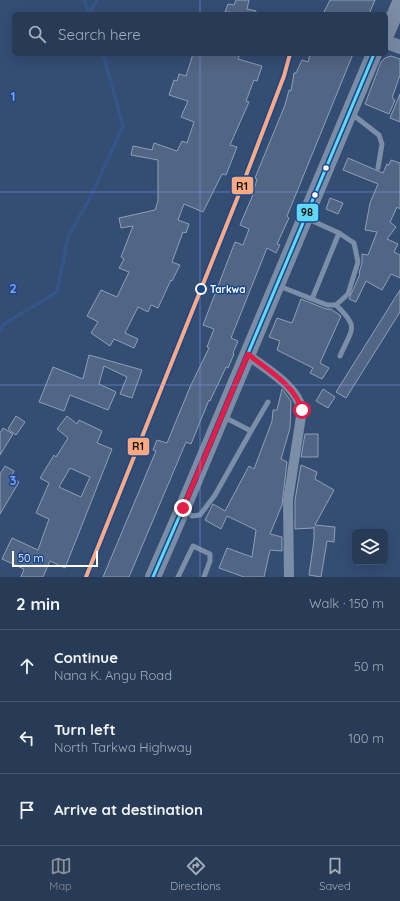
<!DOCTYPE html>
<meta charset="utf-8">
<style>
body{margin:0;font-family:Quicksand,sans-serif;background:#334560;color:#f1f3f6}
.controls{position:absolute;right:12px;bottom:12px;display:grid;overflow:hidden;border-radius:6px;box-shadow:0 4px 16px #0002}
.controls button{width:36px;height:36px;display:grid;place-items:center;padding:0;border:0;border-bottom:1px solid #43546c;background:#273a56;color:#f1f3f6;font:20px sans-serif}
.scale{position:absolute;left:12px;bottom:10px;width:86px;box-sizing:border-box;padding-left:4px;border:2px solid #fff;border-top:0;font-size:11px;line-height:14px;white-space:nowrap;color:#fff;-webkit-text-stroke:3px #19478e;paint-order:stroke}
.stop{position:absolute;width:12px;height:12px;margin:-9px;border:3px solid #e11d48;border-radius:50%;background:#fff}
.stop.end{background:#e11d48;border-color:#fff;box-shadow:0 1px 4px #0008}
.list{margin:0;padding:0;list-style:none}
h2{display:flex;justify-content:space-between;align-items:center;height:52px;margin:0;padding:0 16px;font-size:17px}
h2 small{font-size:13px;font-weight:400;color:#a4adb9}
.list li{display:grid;grid-template-columns:26px 1fr auto;gap:12px;align-items:center;box-sizing:border-box;height:72px;padding:0 16px;border-top:1px solid #43546c}
.list b{display:block;font-size:15px;white-space:nowrap}
.list p{margin:0;font-size:13px;white-space:nowrap;color:#a4adb9}
.list em{font-size:13px;font-style:normal;color:#a4adb9}
.icon{flex:none;width:22px;height:22px;fill:none;stroke:currentColor;stroke-width:2;stroke-linecap:round;stroke-linejoin:round}
.map{position:relative;flex:none;width:400px;height:577px;overflow:hidden}
.search{position:absolute;background:#273a56;box-shadow:0 4px 16px #0002;left:12px;right:12px;top:12px;height:44px;display:flex;align-items:center;gap:10px;box-sizing:border-box;padding:0 14px;border-radius:6px;color:#a4adb9;font-size:15px}
.sheet{height:268px;background:#273a56}
nav{display:flex;justify-content:space-around;align-items:center;box-sizing:border-box;height:56px;border-top:1px solid #43546c;background:#273a56;font-size:11px;color:#a4adb9}
nav a{display:grid;justify-items:center;gap:2px}
nav .on{color:#8c9099}
.map>svg:first-child{display:block}
.lines{fill:none;stroke-linecap:round;stroke-linejoin:round}
.stream{stroke:#345588;stroke-width:3.5}
.building{fill:#516584;stroke:#909fb5;fill-rule:evenodd}
.lane{stroke:#7b8ea7;stroke-width:5}
.street{stroke:#7b8ea7;stroke-width:10}
.secondary{stroke:#7789a3;stroke-width:14}
.primary{stroke:#7b8ca5;stroke-width:16}
.bus-1-casing{stroke:#19478e;stroke-width:6}
.bus-1{stroke:#60d8f3;stroke-width:3}
.rail-1-casing{stroke:#19478e;stroke-width:7}
.rail-1{stroke:#ffa980;stroke-width:4}
.route{stroke:#e11d48;stroke-width:5}
.grid{fill:none;stroke:#839eea;stroke-width:1;stroke-opacity:0.55}
.bus-dot{fill:#fff;stroke:#19478e;stroke-width:1.5}
.stop-dot{fill:#19478e;stroke:#fff;stroke-width:2}
.labels{text-anchor:middle;dominant-baseline:central;stroke-width:3;stroke-linejoin:round;paint-order:stroke}
.stop-label{font-size:10px;font-weight:bold;fill:#fff;stroke:#19478e;text-anchor:start}
.grid-label{font-size:13px;text-anchor:middle;font-weight:bold;fill:#839eea;stroke:#19478e;stroke-width:3;stroke-linejoin:round;paint-order:stroke}
.line-badge{stroke:#19478e;stroke-width:1.5}
.pale-badge-label{font-size:11px;text-anchor:middle;font-weight:bold;fill:#111}
</style>
<div class="map">
<svg width="400" height="577" viewBox="0 0 400 577">
<rect width="100%" height="100%" fill="#344d73"/>
<g class="lines">
<!-- stream -->
<g class="stream">
<path d="M84 0 90 14"/>
<path d="M90 12 97 0"/>
<path d="M0 331 4 324 57 292 68 237 91 196 123 126 103 54"/>
</g>
</g>
<!-- building -->
<g class="building">
<path d="M236 0H249L247 9 256 11 255 14 225 12 228 4 234 5Z"/>
<path d="M330 0H375L369 14H323Z"/>
<path d="M193 54H240L238 59 262 66 257 81 254 80 246 101 249 102 230 145 237 147 226 175 222 174 203 212 184 204 178 220 189 224 186 233 183 232 172 262 180 265 172 281 171 280 158 308 151 305 148 312 138 307 125 333 138 339 134 348 114 339 110 346 91 333 98 322 87 316 101 290 117 297 129 272 119 268 124 259 121 257 133 226 121 228 119 218 155 210 158 201V160L131 155 133 146 152 150 154 143 177 151 182 141 187 143 194 122 181 117 188 101 169 95 174 80 177 81 179 74 186 76Z"/>
<path d="M310 54H353L287 216 289 218 277 244 280 245 276 253 267 248 231 338 238 341 233 353 234 354 228 368 226 367 210 401 209 400 191 444 186 442 129 577H103L156 451 153 450 157 440 167 443 190 387 209 348 207 347 214 329 203 325 235 242 243 245 249 229 240 225 252 197 257 179 255 178 285 105 289 90 291 91 294 73H296L302 60 308 62Z"/>
<path d="M391 56 400 59V75L392 98 395 100 389 114 365 104 381 62 385 58Z"/>
<path d="M400 94V122L390 118Z"/>
<path d="M348 158 383 173 387 164 389 165 391 160 400 163V209L397 207 390 222 396 227 387 239 398 244 394 252 400 255V278L391 274 382 290 366 281 356 302 349 299 360 274 359 273 362 263V254L368 255 377 232 365 230 370 203 378 184 343 170Z"/>
<path d="M330 198 343 203 338 214 326 209Z"/>
<path d="M400 290V312L346 398 336 392Z"/>
<path d="M301 299 326 309H331L341 316 320 363 329 368 322 379 310 373 313 368 277 350 280 341 269 337 277 318 292 323Z"/>
<path d="M89 355 142 370 132 398 120 394 127 377 104 366 99 384 116 392 108 410 70 395 64 411 39 402 53 367 83 379Z"/>
<path d="M282 389 291 401 290 428 281 459 287 462 282 505 270 534 282 537V551L270 550 264 577H244L219 568 227 548 252 557 256 530 227 516 221 529 205 520 213 504 225 511 249 466 254 469 272 421 273 410H277Z"/>
<path d="M323 389 335 397 328 408 316 401Z"/>
<path d="M16 416 25 422 16 435 8 429Z"/>
<path d="M67 416 77 424 79 420 102 431 97 443 112 449 65 568 50 561 43 577H21L24 569 2 559 12 538 38 550 49 519 36 513 49 483 40 478 54 455 56 457 68 438 57 429ZM70 468 90 477 81 497 59 487Z"/>
<path d="M3 428 13 434 0 455V433Z"/>
<path d="M305 434H318V457H301Z"/>
<path d="M301 465 317 472 315 479 334 490 315 525 335 527 334 542 327 541 321 577 309 575 314 540V527L313 528 295 529V500Z"/>
<path d="M5 466 14 471 11 477 19 482 0 514V474Z"/>
</g>
<g class="lines">
<!-- lane -->
<g class="lane">
<path d="M352 114 379 135 382 144 378 168"/>
<path d="M279 286 327 305H336L348 294 358 262 354 243 339 233 306 218"/>
<path d="M312 299 339 233"/>
<path d="M336 305C360 328 352 328 340 356"/>
<path d="M224 417 251 431 268 402"/>
<path d="M185 510 192 516 200 515 215 495 251 431"/>
<path d="M178 577 193 546 210 554V561L204 577"/>
</g>
<!-- street -->
<path class="street" d="M248 355C267 370 296 385 302 410L288 500 289 577"/>
<!-- secondary -->
<path class="secondary" d="M386 42 400 47"/>
<!-- primary -->
<g class="primary">
<path d="M386 35 400 2"/>
<path d="M153 577 183 508 374 54"/>
</g>
<!-- bus-1 casing -->
<g class="bus-1-casing">
<path id="bus-1" d="M153 577 183 508 374 54"/>
</g>
<!-- bus-1 -->
<use href="#bus-1" class="bus-1"/>
<!-- rail-1 casing -->
<g class="rail-1-casing">
<path id="rail-1" d="M86 577 239 194 284 76 290 54"/>
</g>
<!-- rail-1 -->
<use href="#rail-1" class="rail-1"/>
</g>
<g class="lines">
<!-- route -->
<path class="route" d="M183 508 248 354C267 370 295 385 302 410"/>
</g>
<!-- grid -->
<path class="grid" d="M200 0V14M200 54V577M0 192H400M0 385H400"/>
<!-- markers -->
<g class="bus-dot">
<circle cx="326" cy="168" r="3.5"/>
<circle cx="315" cy="195" r="3.5"/>
</g>
<circle class="stop-dot" cx="201" cy="289" r="5"/>
<g class="labels">
<!-- stop labels -->
<g class="stop-label">
<text x="210" y="289">Tarkwa</text>
</g>
</g>
<g class="grid-label">
<text x="13" y="101">1</text>
<text x="13" y="293">2</text>
<text x="13" y="485">3</text>
</g>
<g class="line-badge">
<rect x="231" y="176" width="23" height="19" rx="4" fill="#ffa980"/>
<rect x="296" y="203" width="23" height="19" rx="4" fill="#60d8f3"/>
<rect x="127" y="437" width="23" height="19" rx="4" fill="#ffa980"/>
</g>
<g class="pale-badge-label">
<text x="242" y="190">R1</text>
<text x="307" y="216">98</text>
<text x="138" y="450">R1</text>
</g>
</svg>
<div class="controls">
<button><svg class="icon" aria-label="layers" viewBox="0 0 24 24"><path d="M12 4l9 5-9 5-9-5zM3 14l9 5 9-5"/></svg></button>
</div>
<div class="scale">50 m</div>
<div class="stop" style="left:302px;top:410px"></div>
<div class="stop end" style="left:183px;top:508px"></div>
<div class="search"><svg class="icon" aria-label="search" viewBox="0 0 24 24"><circle cx="10" cy="10" r="6"/><path d="M15 15l6 6"/></svg>Search here</div>
</div>
<section class="sheet">
<h2>2 min<small>Walk · 150 m</small></h2>
<ul class="list">
<li><svg class="icon" aria-label="ahead" viewBox="0 0 24 24"><path d="M12 20V5M6 11l6-6 6 6"/></svg><div><b>Continue</b><p>Nana K. Angu Road</p></div><em>50 m</em></li>
<li><svg class="icon" aria-label="left" viewBox="0 0 24 24"><path d="M17 20v-9H6M10 6l-5 5 5 5"/></svg><div><b>Turn left</b><p>North Tarkwa Highway</p></div><em>100 m</em></li>
<li><svg class="icon" aria-label="arrive" viewBox="0 0 24 24"><path d="M6 21V4h12l-3 4 3 4H6"/></svg><div><b>Arrive at destination</b></div></li>
</ul>
</section>
<nav>
<a class="on"><svg class="icon" aria-label="map" viewBox="0 0 24 24"><path d="M3 6l6-2 6 2 6-2v14l-6 2-6-2-6 2zM9 4v14M15 6v14"/></svg>Map</a>
<a><svg class="icon" aria-label="directions" viewBox="0 0 24 24"><path d="M12 3l9 9-9 9-9-9zM9 14v-3h6M13 9l2 2-2 2"/></svg>Directions</a>
<a><svg class="icon" aria-label="saved" viewBox="0 0 24 24"><path d="M7 4h10v16l-5-4-5 4z"/></svg>Saved</a>
</nav>
